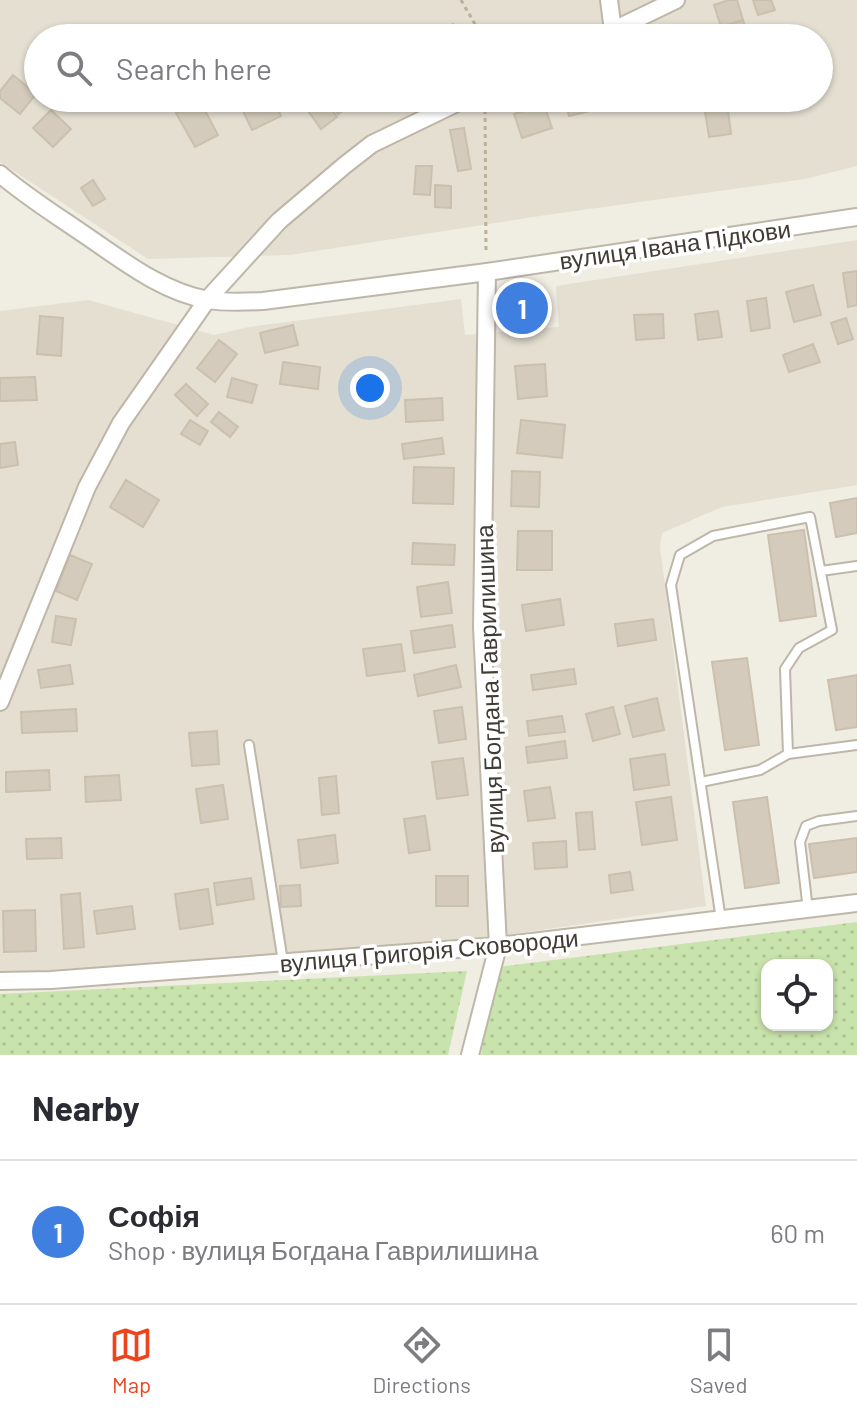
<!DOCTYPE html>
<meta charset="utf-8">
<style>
body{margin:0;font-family:Barlow,sans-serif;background:#f7f7f7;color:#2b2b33}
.controls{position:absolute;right:24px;bottom:24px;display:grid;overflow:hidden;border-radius:16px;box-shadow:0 2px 6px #0004}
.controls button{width:72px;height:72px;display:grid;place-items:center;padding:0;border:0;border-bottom:2px solid #e1e1e2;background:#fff;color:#2b2b33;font:40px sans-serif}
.you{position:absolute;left:370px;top:388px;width:28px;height:28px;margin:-20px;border:6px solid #fff;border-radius:50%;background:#1a73e8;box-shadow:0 0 0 12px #1a73e833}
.badge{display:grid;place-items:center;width:52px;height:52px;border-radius:50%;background:#ec451e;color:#fff;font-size:26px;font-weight:700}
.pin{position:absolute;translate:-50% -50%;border:4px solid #fff;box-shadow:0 2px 8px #0006}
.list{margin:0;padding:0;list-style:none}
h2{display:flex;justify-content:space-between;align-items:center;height:104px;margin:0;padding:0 32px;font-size:34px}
h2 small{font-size:26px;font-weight:400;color:#7c7c81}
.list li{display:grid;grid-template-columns:52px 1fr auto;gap:24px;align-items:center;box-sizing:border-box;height:144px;padding:0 32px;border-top:2px solid #e1e1e2}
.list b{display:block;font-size:30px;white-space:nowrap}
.list p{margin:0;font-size:26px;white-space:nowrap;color:#7c7c81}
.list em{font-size:26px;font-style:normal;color:#7c7c81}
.icon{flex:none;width:44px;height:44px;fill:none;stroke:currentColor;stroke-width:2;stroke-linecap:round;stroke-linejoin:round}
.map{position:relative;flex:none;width:857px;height:1055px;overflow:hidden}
.search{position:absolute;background:#fff;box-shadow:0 2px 6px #0004;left:24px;right:24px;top:24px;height:88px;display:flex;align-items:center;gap:20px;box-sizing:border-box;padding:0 28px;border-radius:44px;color:#7c7c81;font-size:30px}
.sheet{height:248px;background:#fff}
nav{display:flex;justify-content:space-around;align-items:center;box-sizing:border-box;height:112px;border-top:2px solid #e1e1e2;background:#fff;font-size:22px;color:#7c7c81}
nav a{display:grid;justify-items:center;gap:4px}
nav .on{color:#ec451e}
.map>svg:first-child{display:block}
.residential{fill:#e4dfd1;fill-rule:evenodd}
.park{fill:url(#park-dots);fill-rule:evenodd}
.building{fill:#d4cbbc;stroke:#cbc0ad;stroke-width:2}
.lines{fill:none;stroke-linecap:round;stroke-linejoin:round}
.lane-casing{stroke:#beb7a9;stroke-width:12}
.street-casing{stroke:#beb7a9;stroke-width:20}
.path{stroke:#bcb098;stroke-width:3;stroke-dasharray:4 4;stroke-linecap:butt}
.lane{stroke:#fff;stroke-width:8}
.street{stroke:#fff;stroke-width:16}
.labels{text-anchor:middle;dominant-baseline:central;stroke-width:7;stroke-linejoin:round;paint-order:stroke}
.street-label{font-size:24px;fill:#413c34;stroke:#fff}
</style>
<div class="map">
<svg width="857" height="1055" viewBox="0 0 857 1055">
<defs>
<pattern id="park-dots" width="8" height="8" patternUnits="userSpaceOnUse" patternTransform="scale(2)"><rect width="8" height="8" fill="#c9e3ad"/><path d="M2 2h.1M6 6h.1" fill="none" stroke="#aec495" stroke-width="1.8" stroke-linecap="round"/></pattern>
</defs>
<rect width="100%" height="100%" fill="#f0ede3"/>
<!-- residential -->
<g class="residential">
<path d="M0 0H857V166L805 179 546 215 290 255 148 259 0 162ZM38 38H819V98H38Z"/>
<path d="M857 240V485L722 507 662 533 660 547 706 906 485 938 0 974V311L88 300 214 335 249 327 461 299 465 335 559 327 556 286Z"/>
</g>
<!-- park -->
<g class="park">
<path d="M857 922V1055H481L497 967ZM767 965H827V1025H767Z"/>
<path d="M467 971 448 1055H0V994Z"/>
</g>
<!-- building -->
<g class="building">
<path d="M729 0H737L743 20 721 27 714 5Z"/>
<path d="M753 0H771L775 10 758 15Z"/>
<path d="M743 20 748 35 725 38 721 27Z"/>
<path d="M453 24 460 38H424Z"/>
<path d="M680 26 684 38H666L664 31Z"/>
<path d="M13 75 36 94 20 114 0 98V91Z"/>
<path d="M262 98H273L281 116 252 130 241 107Z"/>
<path d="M299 98H324L337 117 321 129Z"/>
<path d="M328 98H363L338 114Z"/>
<path d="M564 98H591L594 110 569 116Z"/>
<path d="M200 101 218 135 195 147 176 113Z"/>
<path d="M727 102 731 134 709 137 704 105Z"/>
<path d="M544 104 552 128 522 138 514 114Z"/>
<path d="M51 110 71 129 53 147 33 128Z"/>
<path d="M464 128 471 169 458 171 450 130Z"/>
<path d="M416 166H432L430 195 414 194Z"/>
<path d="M93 180 105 199 93 206 81 188Z"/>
<path d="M435 185 451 186V208L435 207Z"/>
<path d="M857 271V305L848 307 843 273Z"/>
<path d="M813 285 821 315 794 322 786 292Z"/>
<path d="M528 297 530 318 516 319 515 298Z"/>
<path d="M766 298 770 328 751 331 747 301Z"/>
<path d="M718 311 722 337 698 340 695 314Z"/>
<path d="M663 314 664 338 636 340 634 315Z"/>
<path d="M40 316 63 318 61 356 37 354Z"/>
<path d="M846 318 853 339 838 344 831 323Z"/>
<path d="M293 325 298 345 265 353 260 333Z"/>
<path d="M219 340 237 354 215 382 197 368Z"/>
<path d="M813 344 820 362 789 372 783 355Z"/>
<path d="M283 362 320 367 318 389 280 384Z"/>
<path d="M545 364 547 396 518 399 515 366Z"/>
<path d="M35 377 37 400 0 401V378Z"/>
<path d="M232 378 257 385 252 403 227 397Z"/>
<path d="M186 384 208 404 197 416 175 395Z"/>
<path d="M442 398 443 420 406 422 405 400Z"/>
<path d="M219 412 238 427 230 437 211 422Z"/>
<path d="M190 420 208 431 200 445 181 434Z"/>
<path d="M521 420 565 425 562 458 517 453Z"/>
<path d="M442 438 444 454 404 459 402 444Z"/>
<path d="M15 442 18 465 0 468V444Z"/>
<path d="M414 467 454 468 453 504 413 503Z"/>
<path d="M512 471 540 472 539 507 511 506Z"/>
<path d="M126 480 159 500 143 527 110 507Z"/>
<path d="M857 498V533L836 537 830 503Z"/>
<path d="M804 530 816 616 780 621 768 535Z"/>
<path d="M518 531H552V570H517Z"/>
<path d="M413 543 455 545 454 565 412 564Z"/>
<path d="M70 555 92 564 77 600 56 591Z"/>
<path d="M448 582 452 613 421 617 417 587Z"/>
<path d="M560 599 564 625 526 631 522 605Z"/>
<path d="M56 616 76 619 71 645 52 642Z"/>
<path d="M653 619 656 640 618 646 615 624Z"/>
<path d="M452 625 455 647 414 653 411 631Z"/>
<path d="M401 644 405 671 367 676 363 649Z"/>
<path d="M747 658 759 745 725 750 712 662Z"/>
<path d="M70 665 73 684 41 688 38 670Z"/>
<path d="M456 665 461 687 418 696 414 675Z"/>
<path d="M574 669 576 684 533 690 531 675Z"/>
<path d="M857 675V727L836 730 828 680Z"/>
<path d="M657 698 664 730 633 737 625 706Z"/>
<path d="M462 707 466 739 439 743 434 711Z"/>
<path d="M613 707 620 734 593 741 586 714Z"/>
<path d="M76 709 77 731 22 733 21 712Z"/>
<path d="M562 716 565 732 529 736 527 721Z"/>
<path d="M217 731 219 764 192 766 189 733Z"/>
<path d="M565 741 567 758 528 763 526 747Z"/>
<path d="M665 754 669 785 634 790 630 759Z"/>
<path d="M463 758 468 795 437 799 432 762Z"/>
<path d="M49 770 50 790 6 792V772Z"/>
<path d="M119 775 121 800 86 802 85 777Z"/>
<path d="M336 776 339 813 322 815 319 778Z"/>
<path d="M223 785 228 819 201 823 196 789Z"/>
<path d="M550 787 555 818 528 821 524 791Z"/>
<path d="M671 797 677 840 642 845 636 802Z"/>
<path d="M767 797 779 883 745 888 733 802Z"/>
<path d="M592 812 595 849 579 850 576 813Z"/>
<path d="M425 816 430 850 409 853 404 819Z"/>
<path d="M335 835 338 863 301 868 298 840Z"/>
<path d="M61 838 62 858 27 859 26 839Z"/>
<path d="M857 838V872L814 878 809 844Z"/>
<path d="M566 841 567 867 535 869 533 843Z"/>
<path d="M630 872 633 890 611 893 609 875Z"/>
<rect x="436" y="876" width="32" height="30"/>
<path d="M251 878 254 899 217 905 214 883Z"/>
<path d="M300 885 301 906 281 907 280 886Z"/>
<path d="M208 889 213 924 180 929 175 894Z"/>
<path d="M80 893 84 947 64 949 61 895Z"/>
<path d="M132 906 135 929 97 934 94 911Z"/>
<path d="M35 910 36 951 4 952 3 911Z"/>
</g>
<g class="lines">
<!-- lane casing -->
<g class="lane-casing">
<g id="lane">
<path d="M821 571 857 566"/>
<path d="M249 745 283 962"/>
<path d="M701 782 760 770 788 754 857 745"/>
<path d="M808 910 800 842 806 826 819 821 857 816"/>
<path d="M721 920 671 585 680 555 713 536 810 517 832 630 799 648 785 669 788 754"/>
</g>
</g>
<!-- street casing -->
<g class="street-casing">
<g id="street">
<path d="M609 0 613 31"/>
<path d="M597 38 676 0"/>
<path d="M0 174C27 197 56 215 85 235 122 260 162 292 208 300 227 303 245 302 263 301L487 272 857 217"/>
<path d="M0 702 87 487 121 423 207 300 279 221 345 165 372 144 467 98"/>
<path d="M0 981 51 980 498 946 857 903"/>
<path d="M470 1055 498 946 482 628 487 272"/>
</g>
</g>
<!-- path -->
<g class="path">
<path d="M461 0 483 38"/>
<path d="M485 102 486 254"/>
</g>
<!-- lane -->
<use href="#lane" class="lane"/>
<!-- street -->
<use href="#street" class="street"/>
</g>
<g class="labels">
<!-- street labels -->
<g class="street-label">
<text transform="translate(675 244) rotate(-8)">вулиця Івана Підкови</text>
<text transform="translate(489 689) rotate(-92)">вулиця Богдана Гаврилишина</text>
<text transform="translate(429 950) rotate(-5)">вулиця Григорія Сковороди</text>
</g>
</g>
</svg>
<div class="controls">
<button><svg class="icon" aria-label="locate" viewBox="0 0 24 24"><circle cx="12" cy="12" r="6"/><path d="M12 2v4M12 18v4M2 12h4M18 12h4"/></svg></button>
</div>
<div class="you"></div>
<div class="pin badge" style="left:522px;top:308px;background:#3f7fe0">1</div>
<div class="search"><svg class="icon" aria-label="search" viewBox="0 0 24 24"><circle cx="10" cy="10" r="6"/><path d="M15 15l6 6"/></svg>Search here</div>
</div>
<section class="sheet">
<h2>Nearby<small></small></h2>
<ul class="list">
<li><span class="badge" style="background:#3f7fe0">1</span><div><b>Софія</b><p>Shop · вулиця Богдана Гаврилишина</p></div><em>60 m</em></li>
</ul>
</section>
<nav>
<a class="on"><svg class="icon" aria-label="map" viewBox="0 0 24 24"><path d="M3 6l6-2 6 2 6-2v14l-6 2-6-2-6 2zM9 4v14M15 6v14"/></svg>Map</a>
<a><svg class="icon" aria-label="directions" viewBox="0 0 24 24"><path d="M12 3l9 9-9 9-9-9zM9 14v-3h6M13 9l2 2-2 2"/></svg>Directions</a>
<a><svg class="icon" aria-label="saved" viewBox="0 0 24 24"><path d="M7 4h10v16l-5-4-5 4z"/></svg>Saved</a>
</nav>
